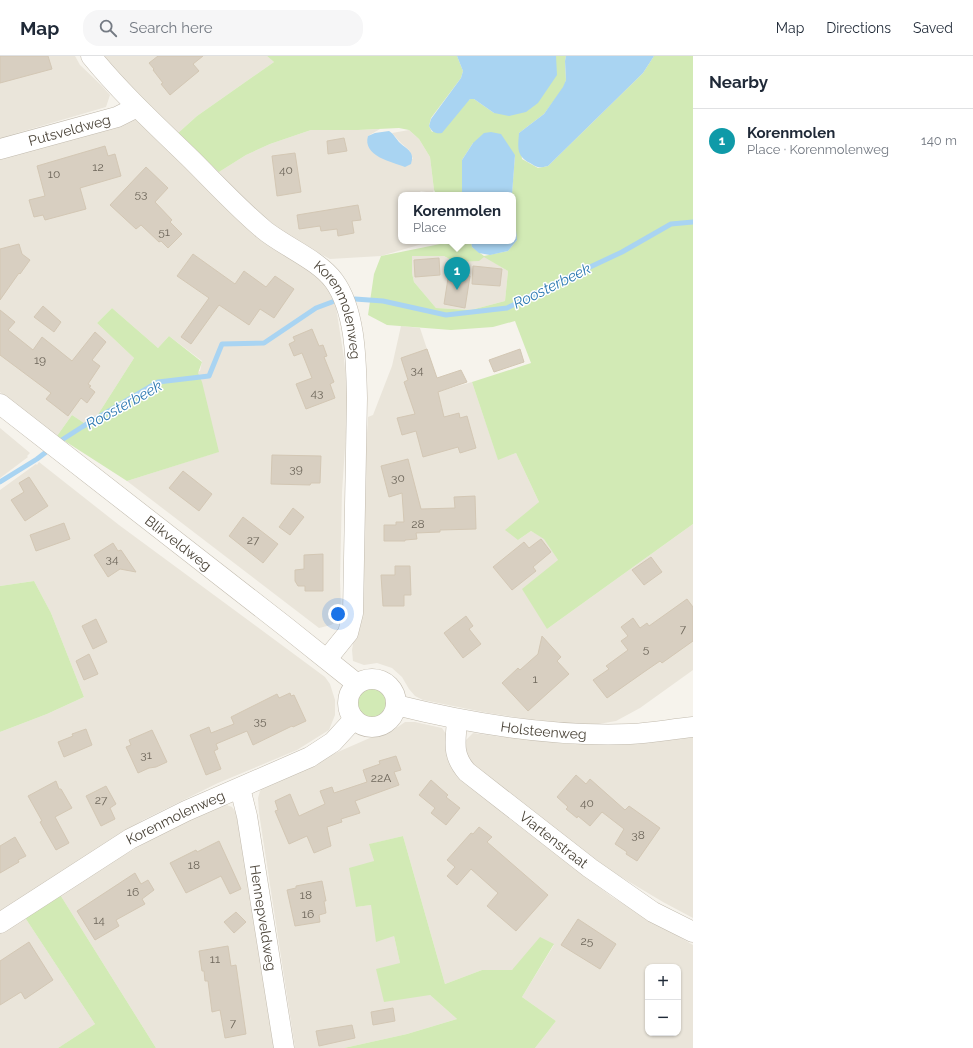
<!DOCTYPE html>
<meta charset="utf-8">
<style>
body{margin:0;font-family:Raleway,sans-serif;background:#f6f6f7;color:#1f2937}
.controls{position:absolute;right:12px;bottom:12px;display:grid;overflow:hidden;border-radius:8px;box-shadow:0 1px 3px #0004}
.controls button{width:36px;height:36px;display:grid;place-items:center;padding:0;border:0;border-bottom:1px solid #e0e1e3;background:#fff;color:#1f2937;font:20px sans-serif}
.you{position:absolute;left:338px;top:558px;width:14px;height:14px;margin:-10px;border:3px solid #fff;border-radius:50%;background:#1a73e8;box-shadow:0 0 0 6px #1a73e833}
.badge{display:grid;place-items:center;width:26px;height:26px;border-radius:50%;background:#fc3f1d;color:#fff;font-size:13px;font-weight:700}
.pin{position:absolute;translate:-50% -33px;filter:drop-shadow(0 1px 2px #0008)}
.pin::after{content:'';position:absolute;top:21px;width:14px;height:12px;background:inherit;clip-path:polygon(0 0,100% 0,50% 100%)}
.popup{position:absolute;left:398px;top:136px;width:118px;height:52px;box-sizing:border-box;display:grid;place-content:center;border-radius:8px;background:#fff;filter:drop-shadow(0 1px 3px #0005);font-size:13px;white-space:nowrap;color:#747a83}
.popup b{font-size:15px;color:#1f2937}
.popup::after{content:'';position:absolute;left:50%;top:100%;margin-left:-8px;border:8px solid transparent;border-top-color:#fff}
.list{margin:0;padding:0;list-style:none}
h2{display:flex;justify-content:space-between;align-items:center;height:52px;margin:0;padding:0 16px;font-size:17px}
h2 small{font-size:13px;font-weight:400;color:#747a83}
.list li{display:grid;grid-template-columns:26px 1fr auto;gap:12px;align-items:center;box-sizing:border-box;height:64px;padding:0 16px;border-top:1px solid #e0e1e3}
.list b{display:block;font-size:15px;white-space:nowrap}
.list p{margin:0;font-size:13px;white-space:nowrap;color:#747a83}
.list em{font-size:13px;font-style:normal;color:#747a83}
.icon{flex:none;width:22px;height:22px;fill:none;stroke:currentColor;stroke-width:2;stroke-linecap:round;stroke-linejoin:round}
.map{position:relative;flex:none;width:693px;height:992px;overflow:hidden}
header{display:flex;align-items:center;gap:24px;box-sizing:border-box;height:56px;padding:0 20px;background:#fff;border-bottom:1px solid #e0e1e3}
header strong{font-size:19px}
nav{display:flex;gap:22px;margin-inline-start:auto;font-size:14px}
.search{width:280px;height:36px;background:#f6f6f7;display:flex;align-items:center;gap:10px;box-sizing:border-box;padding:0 14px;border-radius:16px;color:#747a83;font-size:15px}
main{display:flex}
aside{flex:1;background:#fff}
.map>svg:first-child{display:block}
.residential{fill:#eae5da;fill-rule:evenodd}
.green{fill:#d2eab5;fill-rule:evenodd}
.water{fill:#a9d4f2}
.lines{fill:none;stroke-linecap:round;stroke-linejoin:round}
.stream{stroke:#a9d4f2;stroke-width:5}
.building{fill:#d8cfc1;stroke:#d3c7b4}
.minor-casing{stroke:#c2bbae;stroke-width:21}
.minor{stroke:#fff;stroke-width:20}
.labels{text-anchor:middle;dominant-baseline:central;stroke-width:3;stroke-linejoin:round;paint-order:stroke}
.number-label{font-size:12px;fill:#6e675b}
.street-label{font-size:14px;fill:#4b4439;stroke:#fff}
.water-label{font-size:15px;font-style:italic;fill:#2e7ab2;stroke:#fff}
</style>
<header>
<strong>Map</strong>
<div class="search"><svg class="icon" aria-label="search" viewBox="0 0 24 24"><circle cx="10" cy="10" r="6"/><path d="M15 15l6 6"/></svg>Search here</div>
<nav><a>Map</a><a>Directions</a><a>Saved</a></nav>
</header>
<main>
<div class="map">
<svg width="693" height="992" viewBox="0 0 693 992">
<rect width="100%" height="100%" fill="#f6f3ec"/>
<!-- residential -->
<g class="residential">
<path d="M0 0H75L80 9 102 30 110 39 106 51 0 82Z"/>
<path d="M100 0H267L274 6 197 60 177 78Z"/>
<path d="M130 61 139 65 328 228 339 243 336 251 344 302 348 347 342 436 340 524 341 553 339 561 336 566 331 569 319 572 127 425 218 396 143 328 200 315 202 305 169 280 158 292 112 252 97 267 134 302 90 371 72 359 57 380 0 336V98Z"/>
<path d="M380 73 368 80 413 103 409 94 401 87 392 77 409 74 419 83 430 101 434 134 432 137 421 135 416 139H401V185H419L422 188 381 200 330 203 290 182 248 147 219 116 246 99 270 88 311 74H358Z"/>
<path d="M412 200H444L455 206 484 200 508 215 505 245 471 254 436 252 414 226 412 217Z"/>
<path d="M401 270 420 272 441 335 472 326 498 403 516 397 539 446 518 484 531 475 544 482 558 504 547 573 693 468V614L640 652 616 665 587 670 547 666 488 657 423 644 415 640 409 633 402 621 392 612 377 607 364 609 353 605 352 594 354 582 368 361 373 359 392 310Z"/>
<path d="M0 372 30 397 27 400 28 401 0 422Z"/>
<path d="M39 406 119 469 325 621 330 628 335 644V659L329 674 297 694 218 727 143 764 0 857V676L47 658 84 641 51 557 34 525 0 530V434L36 408 37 409Z"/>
<path d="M405 666H415L442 672 446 678 454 715 506 760 612 841 693 889V992H535L556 965 522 941 554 889 512 914H482L445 928 403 780 370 788 374 805 356 851 371 849 394 880 400 907 430 939 457 963 407 978 344 992H295L259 757 258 742 260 735 265 728 372 681 392 675ZM648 911H678V977H648Z"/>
<path d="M473 677 502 681 514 679 620 687 693 681V862L663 846 596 806 467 704 465 685Z"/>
<path d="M227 749 232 751 237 758 277 992H156L59 837 115 804 210 751Z"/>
<path d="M24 860 95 968 58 992H0V876Z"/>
</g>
<!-- green -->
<g class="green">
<path d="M267 0H457L463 15 461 22 431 62 429 70 432 76 470 43H474L494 57 556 0H566L565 6 566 24 564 31 544 58 519 77 522 103 538 112 548 110 643 17 654 0H693V468L547 573 522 533 558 504 544 483 531 475 518 484 505 474 539 446 516 397 498 404 472 326 531 307 515 265 493 271 451 274 387 269 368 259 374 218 381 200 445 187V185H471L472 191 484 200 508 195 517 184 512 137 515 99 473 87 462 104V139H437L434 134 430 101 419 83 409 74 399 72 358 74H311L270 88 246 99 219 116 177 78 197 60 274 6ZM412 200H444L455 206 479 205 484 201 508 215 505 245 471 254 436 252 414 226 412 217Z"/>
<path d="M112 252 158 292 169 280 202 306 198 317 202 326 219 396 127 425 57 380 72 359 90 371 134 302 97 267Z"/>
<path d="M34 525 51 557 84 641 47 658 0 676V530Z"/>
<circle cx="371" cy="647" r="15"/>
<path d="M403 780 445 928 482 914H512L540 881 554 888 522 941 556 965 535 992H344L407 978 457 963 430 939 384 946 376 913 400 907 394 880 376 886 371 849 356 851 349 812 374 805 369 788Z"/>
<path d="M59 837 156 992H58L95 968 24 860Z"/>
</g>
<!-- water -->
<g class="water">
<path d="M457 0H556L557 19 538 47 526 56 509 60 494 57 474 43H470L442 77C435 78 432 76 429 70L431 63 461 22 463 15Z"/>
<path d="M566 0H654L643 17 548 110C539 112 538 112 530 107 516 100 518 91 519 77L544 58 563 31 566 24 565 5Z"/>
<path d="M389 75C394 78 396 83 400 87 408 94 415 96 411 108L405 111C392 106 362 100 368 80L375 77Z"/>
<path d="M491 76 501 78 515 99 512 139H462V104L473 87 484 77Z"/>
<path d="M513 147 517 184 508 195 490 199 479 197 472 191 471 185H513Z"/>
</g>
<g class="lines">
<!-- stream -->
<g class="stream">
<path d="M355 243 383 245 446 259 507 252 556 227 622 196 671 168 693 166"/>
<path d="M57 387 82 371 158 326 209 320 222 288 264 287 316 252 332 246"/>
<path d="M0 426 37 403 50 393"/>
</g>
</g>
<!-- building -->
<g class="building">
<path d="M0 0H48L52 13 0 27Z"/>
<path d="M158 0H203L193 8 199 15 170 39 161 28 163 27 153 14 154 13 149 7Z"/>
<path d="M344 82 347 95 328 98 327 85Z"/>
<path d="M105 90 108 100 115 98 121 120 80 132 86 153 45 164 43 159 34 161 29 144 45 140 37 110Z"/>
<path d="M295 97 301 136 277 140 272 100Z"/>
<path d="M146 111 168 132 155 146 172 164 170 166 182 178 168 192 161 185 159 186 141 169 136 173 110 149Z"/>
<path d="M358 149 361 164 352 165 354 177 338 180 337 173 321 175 320 170 299 173 297 159Z"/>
<path d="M19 188 22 198 30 204 20 218 19 217 0 244V193Z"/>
<path d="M193 198 235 228 244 215 266 231 275 220 294 233 274 262 260 253 249 269 219 249 191 288 181 281 209 242 177 220Z"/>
<path d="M439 202 440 219 415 221 414 204Z"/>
<path d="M473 210 502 213 500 230 472 228Z"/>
<path d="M449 216 470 220 465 252 444 248Z"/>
<path d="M43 250 61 266 54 276 34 261Z"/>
<path d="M0 254 15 266 8 274 33 294 42 281 72 305 95 276 106 286 92 304 100 310 88 328 91 330 89 331 95 336 87 347 81 342 68 360 46 343 51 337 0 299Z"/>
<path d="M312 273 319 290 323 289 327 300 324 301 334 326 330 328 335 342 306 353 296 328 312 322 302 297 294 300 289 288 295 285 293 281Z"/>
<path d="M427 293 437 322 461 314 467 326 438 336 444 361 459 357 460 362 467 360 476 392 460 397 458 391 423 401 416 375 402 379 397 362 415 358 404 326 408 324 401 302Z"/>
<path d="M520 293 524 306 494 316 489 304Z"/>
<path d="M272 399 321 400 320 427H311L310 429 271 428Z"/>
<path d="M408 403 421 453 455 452 454 441 475 440 476 473 440 474V476L416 477 417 483 405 484V485H384V469H396V466H404L402 437 389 441 381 410Z"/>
<path d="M183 415 212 438 199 455 169 432Z"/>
<path d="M29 421 48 450 25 465 11 444 24 436 19 427Z"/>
<path d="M293 452 304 461 290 479 279 471Z"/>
<path d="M243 461 278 488 263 507 229 480Z"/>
<path d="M64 467 70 483 36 495 30 479Z"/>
<path d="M541 483 551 496 533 511 536 515 512 534 493 511 524 486 529 492Z"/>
<path d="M113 487 118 495 121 494 136 516 120 513 108 521 94 499Z"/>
<path d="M323 498V535H305V530H298L295 525V514L304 513V499Z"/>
<path d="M651 501 662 516 644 529 632 514Z"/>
<path d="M395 510H410L411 539H404V550H383L381 519H395Z"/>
<path d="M687 543 693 551V585L662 607 660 605 644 616 607 642 593 624 609 613 606 610 628 594 621 585 628 580 621 571 633 562 640 572 647 567 649 570Z"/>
<path d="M466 560 473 570 469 573 481 588 463 602 444 577Z"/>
<path d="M96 563 107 586 93 593 82 570Z"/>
<path d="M542 580 561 601 557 605 569 618 528 655 502 627 518 612 520 614 538 598Z"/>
<path d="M89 598 98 618 84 624 76 605Z"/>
<path d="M290 637 291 640 294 639 306 665 293 671 292 670 253 689 247 675 216 688 218 693 214 695 221 713 206 719 190 679 209 671 211 677 234 668 231 661 277 638 279 642Z"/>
<path d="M86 673 92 689 64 701 58 686 73 680 72 678Z"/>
<path d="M152 674 167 706 156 711 149 712 138 717 126 691 131 689 129 684Z"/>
<path d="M396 700 401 714 394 716 399 729 355 745 360 757 341 763 342 766 327 771 331 790 314 797 307 780 289 788 275 755 278 754 275 745 290 738 299 760 325 748 320 735 332 731 334 737 367 726 363 714 380 708 379 705Z"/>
<path d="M576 719 586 728 590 723 625 754 629 750 660 772 637 805 626 798 627 796 615 788 624 773 602 756 590 770 578 760 577 762 566 753 568 751 557 741Z"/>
<path d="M431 724 448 739 446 741 460 752 446 769 431 757 435 752 419 739Z"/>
<path d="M56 725 59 733H61L72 752 55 761 69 787 56 794 40 766 42 765 28 740Z"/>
<path d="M106 730 116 748 110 752 115 763 101 770 86 740Z"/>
<path d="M479 771 492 781 487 786 548 839 516 875 487 850 498 837 471 813 457 829 447 820 455 811 447 804 471 777 473 778Z"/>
<path d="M15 781 26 800 18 804 19 806 0 817V790Z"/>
<path d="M219 785 241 833 230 838 221 820 186 837 170 807 196 794 197 796Z"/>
<path d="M135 817 141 828 148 824 154 834 142 843 145 848 116 864 119 870 95 884 77 855Z"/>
<path d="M322 825 326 845H324L326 857 319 859 320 866 295 870 287 834 296 832V830Z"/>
<path d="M236 856 246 866 234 877 224 866Z"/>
<path d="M578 863 616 888 600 913 561 889Z"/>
<path d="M29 886 53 924 25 943 21 936 0 949V905Z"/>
<path d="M228 890 231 910 236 909 246 978 225 982 220 954 212 956 208 925H205L204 915H202L199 895Z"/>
<path d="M393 952 395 965 373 969 371 956Z"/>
<path d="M352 969 355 982 319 990 316 975Z"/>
</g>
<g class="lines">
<!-- minor casing -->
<g class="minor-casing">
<g id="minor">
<path id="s1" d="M91 0C121 37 157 70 192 104 215 127 238 152 263 173 283 190 319 204 334 225 356 255 356 306 357 342L353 557 348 577 327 603"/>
<path id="s2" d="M0 93 117 61 137 51"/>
<path id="s3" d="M0 348 286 571 356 627"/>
<circle cx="372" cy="647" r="24"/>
<path id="s4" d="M396 649C472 668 550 681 630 678 651 677 672 673 693 671"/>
<path id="s5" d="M457 663C456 685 451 698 467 716L590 812 653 856 693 876"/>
<path id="s6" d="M240 732 247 760 284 992"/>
<path id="s7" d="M0 867 130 783 186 755 310 701 333 686 354 663"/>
</g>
</g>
<!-- minor -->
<use href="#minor" class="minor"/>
</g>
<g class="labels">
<!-- number labels -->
<g class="number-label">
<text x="98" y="111">12</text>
<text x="286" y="114">40</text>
<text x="54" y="118">10</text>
<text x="141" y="138">53</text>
<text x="164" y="176">51</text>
<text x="40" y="304">19</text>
<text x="417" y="314">34</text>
<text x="317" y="337">43</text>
<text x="296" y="413">39</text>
<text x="398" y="422">30</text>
<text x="418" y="468">28</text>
<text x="253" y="484">27</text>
<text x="112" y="503">34</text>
<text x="683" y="573">7</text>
<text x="646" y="593">5</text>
<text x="535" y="623">1</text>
<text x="260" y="665">35</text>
<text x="146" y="699">31</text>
<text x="381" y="722">22A</text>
<text x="101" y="744">27</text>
<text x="587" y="747">40</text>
<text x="638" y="779">38</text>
<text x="194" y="809">18</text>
<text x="133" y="836">16</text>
<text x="306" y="839">18</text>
<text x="308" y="858">16</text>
<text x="99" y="864">14</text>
<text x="587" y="885">25</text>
<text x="215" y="903">11</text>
<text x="233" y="967">7</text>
</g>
<!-- street labels -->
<g class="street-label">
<text stroke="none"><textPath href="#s2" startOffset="72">Putsveldweg</textPath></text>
<text stroke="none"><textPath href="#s1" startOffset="361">Korenmolenweg</textPath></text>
<text stroke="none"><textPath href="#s3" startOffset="226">Blikveldweg</textPath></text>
<text stroke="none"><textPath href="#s4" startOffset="150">Holsteenweg</textPath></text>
<text stroke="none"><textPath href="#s7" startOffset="205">Korenmolenweg</textPath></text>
<text stroke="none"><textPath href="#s5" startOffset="166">Viartenstraat</textPath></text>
<text stroke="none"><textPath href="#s6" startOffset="132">Hennepveldweg</textPath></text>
</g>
<!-- water labels -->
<g class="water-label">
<text transform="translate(552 230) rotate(-26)">Roosterbeek</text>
<text transform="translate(124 349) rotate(-29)">Roosterbeek</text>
</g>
</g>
</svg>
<div class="controls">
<button>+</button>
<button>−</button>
</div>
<div class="you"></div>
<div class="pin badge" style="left:457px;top:234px;background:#0f9aa8">1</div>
<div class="popup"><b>Korenmolen</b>Place</div>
</div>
<aside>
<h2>Nearby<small></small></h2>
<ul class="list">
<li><span class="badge" style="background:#0f9aa8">1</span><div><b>Korenmolen</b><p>Place · Korenmolenweg</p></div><em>140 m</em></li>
</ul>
</aside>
</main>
